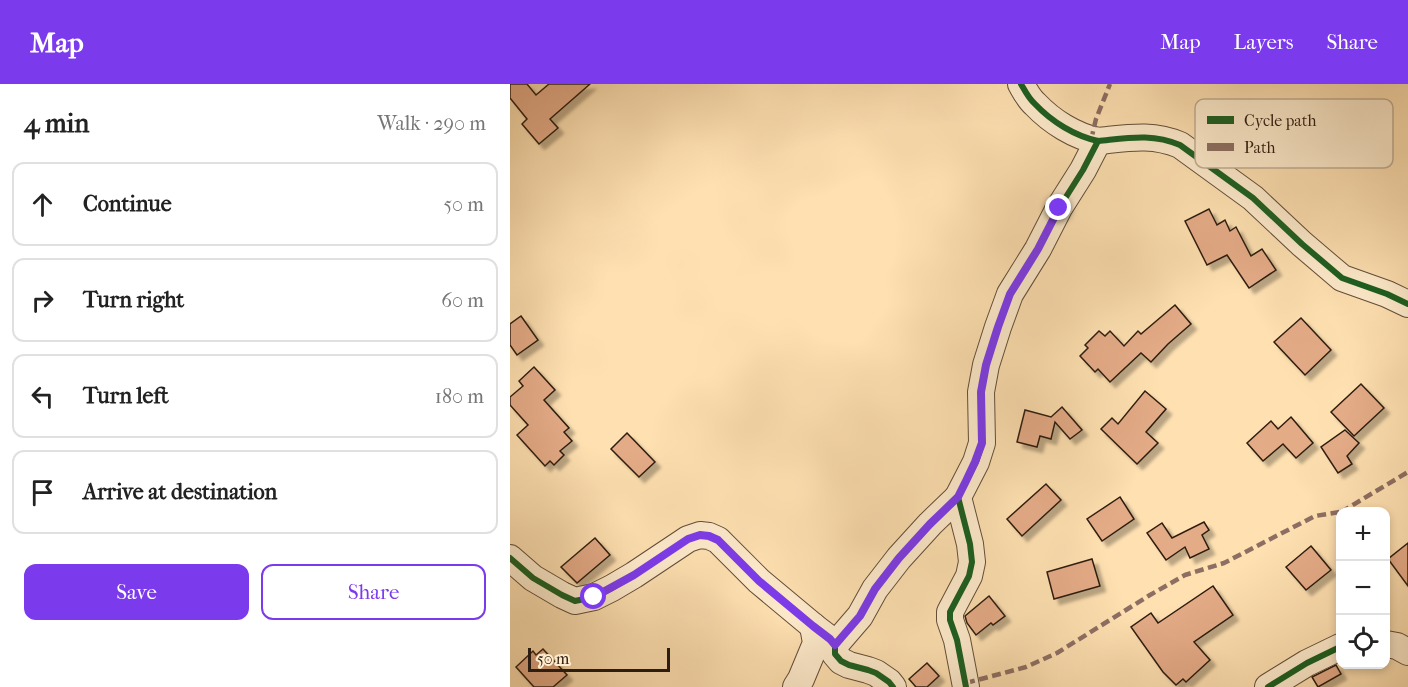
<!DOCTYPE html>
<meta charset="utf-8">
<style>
body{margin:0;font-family:"IM FELL French Canon",serif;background:#f6f6f6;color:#222}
.controls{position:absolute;right:18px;bottom:18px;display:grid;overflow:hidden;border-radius:12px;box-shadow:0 3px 9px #0003}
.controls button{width:54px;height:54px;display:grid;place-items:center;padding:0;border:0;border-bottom:2px solid #e0e0e0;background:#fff;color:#222;font:30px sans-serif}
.scale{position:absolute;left:18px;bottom:15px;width:142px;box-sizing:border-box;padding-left:6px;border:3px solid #2e1d11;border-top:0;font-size:16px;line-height:21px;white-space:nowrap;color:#2e1d11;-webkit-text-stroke:4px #feebcc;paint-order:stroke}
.stop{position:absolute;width:18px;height:18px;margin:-14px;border:4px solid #7c3aed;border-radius:50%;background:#fff}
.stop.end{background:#7c3aed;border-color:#fff;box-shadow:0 2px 6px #0008}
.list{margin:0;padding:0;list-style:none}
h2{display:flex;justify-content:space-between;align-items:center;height:78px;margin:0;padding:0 24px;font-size:26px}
h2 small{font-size:20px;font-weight:400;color:#767676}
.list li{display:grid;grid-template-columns:39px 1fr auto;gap:18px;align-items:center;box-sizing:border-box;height:84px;margin:0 12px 12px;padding:0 12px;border:2px solid #e0e0e0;border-radius:12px}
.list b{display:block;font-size:22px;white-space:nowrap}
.list em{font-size:20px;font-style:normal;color:#767676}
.actions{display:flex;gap:12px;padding:18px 24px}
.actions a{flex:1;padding:14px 0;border:2px solid #7c3aed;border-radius:12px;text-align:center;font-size:21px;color:#7c3aed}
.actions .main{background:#7c3aed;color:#fff}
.icon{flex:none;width:33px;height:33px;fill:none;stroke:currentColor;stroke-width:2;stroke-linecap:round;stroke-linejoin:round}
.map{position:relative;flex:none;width:898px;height:603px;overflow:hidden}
header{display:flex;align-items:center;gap:36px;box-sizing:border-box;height:84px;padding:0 30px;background:#7c3aed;color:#fff}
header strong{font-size:28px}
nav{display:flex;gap:33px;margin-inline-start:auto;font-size:21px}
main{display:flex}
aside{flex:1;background:#fff}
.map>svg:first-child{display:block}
.building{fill:#e4ab87;stroke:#2e1d11;stroke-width:1.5;filter:url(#shadow)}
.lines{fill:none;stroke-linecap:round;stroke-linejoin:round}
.minor-casing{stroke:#624e39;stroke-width:28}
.minor{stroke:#feebcc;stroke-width:26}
.quiet{stroke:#8d6e63;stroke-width:4.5;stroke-dasharray:9 4.5;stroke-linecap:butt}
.cycleway-casing{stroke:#feebcc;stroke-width:10}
.cycleway{stroke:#1b5e20;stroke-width:6}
.route{stroke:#7c3aed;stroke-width:8}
.key{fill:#feebcc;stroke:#c0ad94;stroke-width:1.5}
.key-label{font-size:16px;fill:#2e1d11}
</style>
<header>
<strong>Map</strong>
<nav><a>Map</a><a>Layers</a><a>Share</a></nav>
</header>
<main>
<aside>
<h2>4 min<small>Walk · 290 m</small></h2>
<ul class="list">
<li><svg class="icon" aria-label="ahead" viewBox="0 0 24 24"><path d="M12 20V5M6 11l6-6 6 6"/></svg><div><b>Continue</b></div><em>50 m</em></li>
<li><svg class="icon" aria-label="right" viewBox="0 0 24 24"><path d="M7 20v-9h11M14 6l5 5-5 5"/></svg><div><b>Turn right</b></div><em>60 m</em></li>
<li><svg class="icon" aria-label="left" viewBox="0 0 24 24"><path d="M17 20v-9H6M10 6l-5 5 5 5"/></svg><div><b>Turn left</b></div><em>180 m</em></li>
<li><svg class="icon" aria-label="arrive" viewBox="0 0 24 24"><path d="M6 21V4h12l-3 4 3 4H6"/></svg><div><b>Arrive at destination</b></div></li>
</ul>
<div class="actions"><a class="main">Save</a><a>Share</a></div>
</aside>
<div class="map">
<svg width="898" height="603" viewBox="0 0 898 603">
<defs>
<filter id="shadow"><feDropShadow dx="5.5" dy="5.5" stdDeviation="1.5" flood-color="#0004"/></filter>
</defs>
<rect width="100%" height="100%" fill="#fee0b1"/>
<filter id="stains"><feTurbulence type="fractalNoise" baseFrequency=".00333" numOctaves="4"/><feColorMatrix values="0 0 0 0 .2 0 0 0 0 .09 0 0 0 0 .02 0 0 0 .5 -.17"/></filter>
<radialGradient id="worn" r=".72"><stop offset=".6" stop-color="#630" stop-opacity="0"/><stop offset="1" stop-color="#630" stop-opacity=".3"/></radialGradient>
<!-- building -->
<g class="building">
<path d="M0 0H17L26 11 39 0H80L40 35 48 44 29 60 12 40 17 35 0 14Z"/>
<path d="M699 125 707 141 715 136 720 147 726 143 741 172 752 165 766 186 739 204 717 171 697 181 675 137Z"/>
<path d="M665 221 681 240 658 260 641 278 631 269 600 298 588 285 585 288 570 272 578 264 575 261 589 247 595 252 600 247 614 262 628 247 631 250Z"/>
<path d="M11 232 28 256 7 271 0 261V240Z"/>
<path d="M791 234 821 266 795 291 764 258Z"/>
<path d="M24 283 45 306 34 316 59 344 54 348 62 357 50 367 54 371 44 381 40 377 35 382 7 351 18 341 0 321V313L13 302 9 297Z"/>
<path d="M851 300 874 324 844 352 821 328Z"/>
<path d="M635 307 656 325 636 348 648 359 627 380 591 345 602 334 608 340Z"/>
<path d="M552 323 572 346 560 355 545 338 541 355 530 352 527 363 507 358 515 326 541 333Z"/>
<path d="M781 333 803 359 786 374 773 360 753 377 737 359 761 337 768 345Z"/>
<path d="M835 346 849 359 837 372 842 380 828 389 811 363Z"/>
<path d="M117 349 145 378 129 393 101 365Z"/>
<path d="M536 400 551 416 512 452 497 435Z"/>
<path d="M610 413 624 435 592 457 577 435Z"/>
<path d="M694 438 699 446 692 451 699 465 680 474 675 463 656 476 637 449 652 439 662 454Z"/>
<path d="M85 454 100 471 67 499 51 483Z"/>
<path d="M898 459V502L878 475Z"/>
<path d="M801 462 821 486 796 506 776 483Z"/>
<path d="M582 475 590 502 544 515 537 488Z"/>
<path d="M703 502 723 531 684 558 700 576 676 598 673 595 666 601 653 588 621 543 641 529 648 539Z"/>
<path d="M479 512 495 532 483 541 481 539 466 551 457 539 455 532Z"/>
<path d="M33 565 57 591 43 603H24L6 583 23 567 26 571Z"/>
<path d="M417 579 429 592 417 603H406L399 595Z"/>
<path d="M826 581 831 590 808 603 802 593Z"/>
</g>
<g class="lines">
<!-- minor casing -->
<g class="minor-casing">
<g id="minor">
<path d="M511 0C515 7 519 15 525 20 542 38 565 52 588 57 618 54 642 49 670 61L743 114 792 160 832 194 877 210 898 220"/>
<path d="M0 474 23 494 52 511 65 517 84 513 102 504 124 491 178 455 190 451 199 452 208 456 249 497 303 542 320 555 325 561V570L331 577 339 581 358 586 366 589 379 598 383 603"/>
<path d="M876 560 887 562 898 568"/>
<path d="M325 561 350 532 365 505 389 474 420 440 448 413"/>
<path d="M286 603 291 595 306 559 303 542"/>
<path d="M456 603 447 556 440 536V528L459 492 462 478 460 460 448 413 466 378 472 359 471 308 476 281 488 243 500 210 528 165 549 124 573 86 588 57"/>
<path d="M758 603 797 579 830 563"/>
</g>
</g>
<!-- minor -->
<use href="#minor" class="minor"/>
<!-- quiet -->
<g class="quiet">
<path d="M581 56 586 35 600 0"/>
<path d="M831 428 898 388"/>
<path d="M456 599 516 583 547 569 640 511 675 491 714 479 805 432 830 428"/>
</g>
<!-- cycleway casing -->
<g class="cycleway-casing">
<g id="cycleway">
<path d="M511 0C515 7 519 15 525 20 542 38 565 52 588 57 618 54 642 49 670 61L743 114 792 160 832 194 877 210 898 220"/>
<path d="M0 474 23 494 52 511 65 517 84 513 102 504 124 491 178 455 190 451 199 452 208 456 249 497 303 542 320 555 325 561V570L331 577 339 581 358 586 366 589 379 598 383 603"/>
<path d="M325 561 350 532 365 505 389 474 420 440 448 413"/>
<path d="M456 603 447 556 440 536V528L459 492 462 478 460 460 448 413 466 378 472 359 471 308 476 281 488 243 500 210 528 165 549 124 573 86 588 57"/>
<path d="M758 603 797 579 830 563"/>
</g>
</g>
<!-- cycleway -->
<use href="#cycleway" class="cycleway"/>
</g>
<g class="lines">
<!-- route -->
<path class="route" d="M84 513 124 491 178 455 190 451 199 452 208 456 249 497 303 542 320 555 325 561 350 532 365 505 389 474 420 440 448 413 456 397 465 378 472 359 471 308 476 281 488 243 500 210 528 165 549 124"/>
</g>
<!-- legend -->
<rect x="685" y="15" width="198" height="69" rx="9" class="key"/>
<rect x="697" y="32" width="27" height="8" fill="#1b5e20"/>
<rect x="697" y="59" width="27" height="8" fill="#8d6e63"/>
<g class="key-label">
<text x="734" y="42">Cycle path</text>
<text x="734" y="69">Path</text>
</g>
<rect width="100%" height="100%" filter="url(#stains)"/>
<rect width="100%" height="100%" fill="url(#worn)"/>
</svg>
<div class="controls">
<button>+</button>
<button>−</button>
<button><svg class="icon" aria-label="locate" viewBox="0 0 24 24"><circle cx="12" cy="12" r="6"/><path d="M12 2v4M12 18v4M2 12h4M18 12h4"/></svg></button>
</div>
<div class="scale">50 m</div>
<div class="stop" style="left:84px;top:513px"></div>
<div class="stop end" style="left:549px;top:124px"></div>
</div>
</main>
